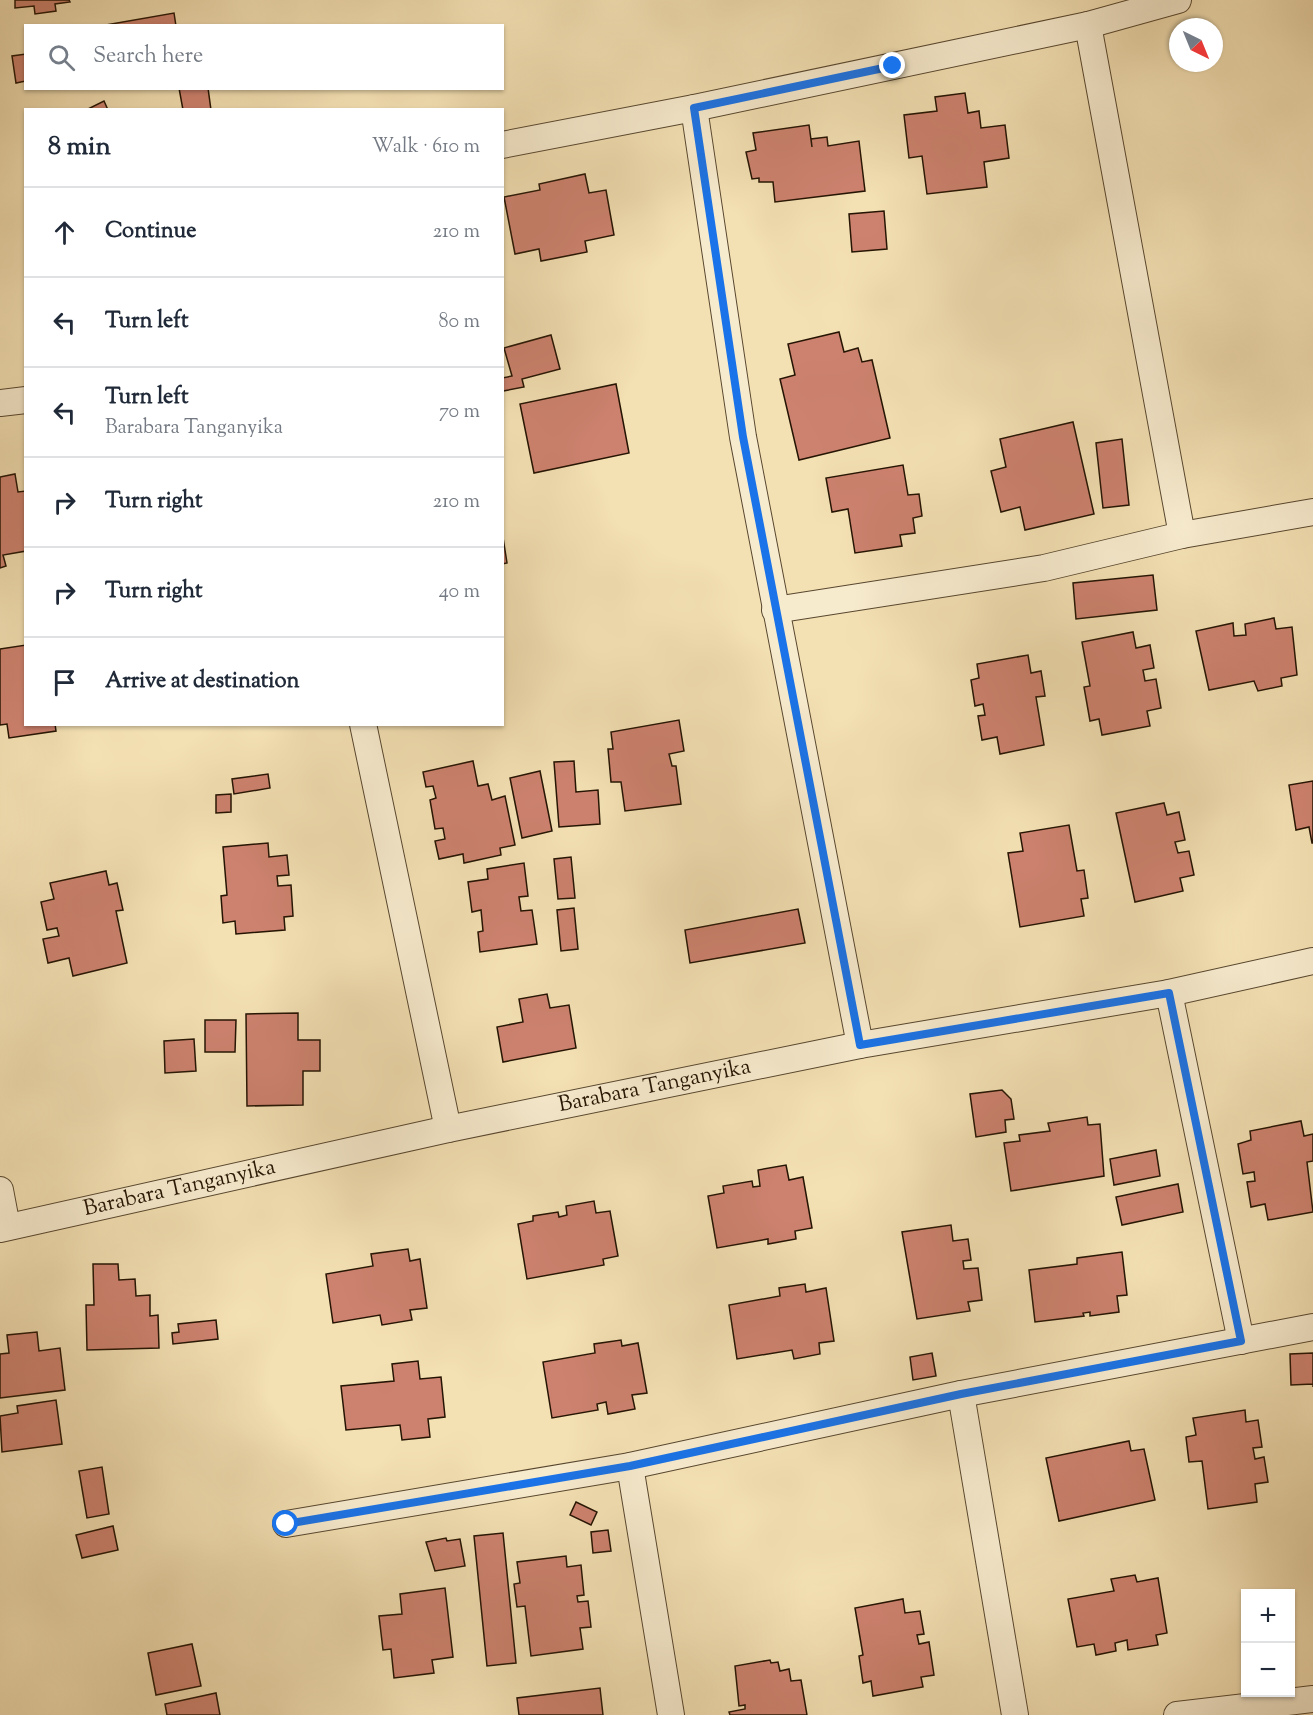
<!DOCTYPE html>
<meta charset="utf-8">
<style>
body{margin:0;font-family:"Sorts Mill Goudy",serif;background:#f2f2f3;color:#1f2937}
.controls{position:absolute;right:18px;bottom:18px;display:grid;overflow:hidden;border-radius:0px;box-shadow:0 2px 4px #0004}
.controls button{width:54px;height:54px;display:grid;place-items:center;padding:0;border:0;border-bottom:2px solid #e0e1e3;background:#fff;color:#1f2937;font:30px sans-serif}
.compass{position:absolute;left:1169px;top:18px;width:54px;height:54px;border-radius:50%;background:#fff;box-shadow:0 2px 4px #0004;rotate:137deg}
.stop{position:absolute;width:18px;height:18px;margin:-14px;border:4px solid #1a73e8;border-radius:50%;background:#fff}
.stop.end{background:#1a73e8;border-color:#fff;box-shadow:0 2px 6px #0008}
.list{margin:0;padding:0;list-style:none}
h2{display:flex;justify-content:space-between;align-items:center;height:78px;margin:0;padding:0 24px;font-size:26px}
h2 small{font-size:20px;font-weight:400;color:#747a83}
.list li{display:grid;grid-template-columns:39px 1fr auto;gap:18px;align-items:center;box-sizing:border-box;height:90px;padding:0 24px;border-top:2px solid #e0e1e3}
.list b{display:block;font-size:22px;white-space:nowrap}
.list p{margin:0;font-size:20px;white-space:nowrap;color:#747a83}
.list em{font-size:20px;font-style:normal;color:#747a83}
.icon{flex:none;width:33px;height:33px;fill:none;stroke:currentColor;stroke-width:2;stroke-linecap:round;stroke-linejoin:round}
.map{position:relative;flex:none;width:1313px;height:1715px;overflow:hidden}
.search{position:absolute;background:#fff;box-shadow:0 2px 4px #0004;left:24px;top:24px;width:480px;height:66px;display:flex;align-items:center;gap:15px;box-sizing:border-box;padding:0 21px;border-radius:0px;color:#747a83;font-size:22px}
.panel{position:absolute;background:#fff;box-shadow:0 2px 4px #0004;left:24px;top:108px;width:480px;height:618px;border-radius:0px}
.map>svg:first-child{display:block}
.building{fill:#cd826f;stroke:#251403;stroke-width:1.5}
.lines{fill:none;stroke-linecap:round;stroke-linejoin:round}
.minor-casing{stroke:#58472f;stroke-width:28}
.minor{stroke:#f7ebce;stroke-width:26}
.route{stroke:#1a73e8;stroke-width:8}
.labels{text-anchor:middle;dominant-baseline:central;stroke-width:4.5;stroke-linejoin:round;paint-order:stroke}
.street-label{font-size:22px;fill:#251403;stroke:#f7ebce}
</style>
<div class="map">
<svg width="1313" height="1715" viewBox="0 0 1313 1715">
<rect width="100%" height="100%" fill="#f3e0b3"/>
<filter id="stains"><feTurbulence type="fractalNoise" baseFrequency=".00333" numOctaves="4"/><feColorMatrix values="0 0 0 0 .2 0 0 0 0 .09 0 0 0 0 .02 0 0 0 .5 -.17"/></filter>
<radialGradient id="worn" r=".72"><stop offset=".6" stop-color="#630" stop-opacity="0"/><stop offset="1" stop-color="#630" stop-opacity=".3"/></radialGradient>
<!-- building -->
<g class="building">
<path d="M15 0H69L70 2 55 4 56 11 35 14 34 6 15 8Z"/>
<path d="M174 13 176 26H100Z"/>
<path d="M26 54V81L16 83 12 56Z"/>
<path d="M179 88H208L211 110H183Z"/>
<path d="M965 93 968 113 979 111 981 128 1005 125 1009 158 984 162 987 187 927 194 922 156 909 158 904 115 937 111 935 97Z"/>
<path d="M104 101 108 110H86Z"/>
<path d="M809 125 812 147 811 139 827 137 828 146 859 141 865 191 775 202 773 182H759V178L752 179 746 152 756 150 753 133Z"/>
<path d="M585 174 589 193 606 190 614 235 585 241 587 252 541 261 539 249 515 254 504 197 540 190 539 184Z"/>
<path d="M884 211 887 249 852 252 849 214Z"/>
<path d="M839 332 844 352 858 348 862 362 872 360 890 438 799 460 780 379 795 375 788 344Z"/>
<path d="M551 335 560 369 522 379 524 387 503 391 502 378 512 376 504 348Z"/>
<path d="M616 384 629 453 534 473 520 404Z"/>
<path d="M1073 422 1094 514 1025 530 1020 507 1001 512 991 471 1006 467 1000 439Z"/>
<path d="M1122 439 1129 505 1103 508 1096 443Z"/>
<path d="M903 465 908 495 919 494 922 516 913 518 915 533 900 535 902 546 855 553 848 509 832 512 826 478Z"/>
<path d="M15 474 18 492 26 491V551L3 555 6 566 0 568V477Z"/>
<path d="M502 531 507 563 502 564Z"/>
<path d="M1153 575 1157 610 1076 619 1073 583Z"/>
<path d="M1274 618 1276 629 1292 627 1297 675 1281 678 1282 686 1258 691 1254 681 1209 690 1196 631 1233 623 1234 636 1246 635 1245 624Z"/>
<path d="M1133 632 1136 648 1150 645 1154 668 1143 670 1145 681 1156 679 1161 708 1147 711 1150 726 1102 735 1099 719 1090 721 1084 687 1090 686 1082 642Z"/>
<path d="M26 645V724H55L56 731 9 738 7 724 0 725V649Z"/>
<path d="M1028 655 1031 673 1041 671 1045 696 1036 697 1044 745 1000 754 997 737 982 740 978 716 985 715 983 704 975 706 971 680 979 678 977 664Z"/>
<path d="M679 720 684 751 669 754 672 766H676L681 804 625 811 621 782H611L608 749H613L611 732Z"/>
<path d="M473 761 478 786 488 784 492 800 505 796 515 845 500 848 501 855 464 863 463 854 439 859 435 841 445 839 443 828 435 829 430 800 436 798 433 786 426 787 423 772Z"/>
<path d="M574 761 576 792 598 790 600 824 559 827 554 762Z"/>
<path d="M540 771 552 831 522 838 510 778Z"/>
<path d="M268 774 270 788 234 794 232 779Z"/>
<path d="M1313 781V843H1312L1309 827 1296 830 1289 785Z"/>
<path d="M231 794V812L216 813V795Z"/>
<path d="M1164 803 1167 815 1179 812 1185 840 1175 842 1178 853 1189 851 1194 875 1180 878 1183 891 1135 902 1116 813Z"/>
<path d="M1069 825 1077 871 1084 870 1088 898 1081 899 1084 916 1020 927 1008 853 1023 851 1020 833Z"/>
<path d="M268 843 269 857 287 855 289 875 277 876 278 886 291 885 293 916 284 917 285 930 236 934 235 921 223 923 221 896 227 895 223 847Z"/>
<path d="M571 857 575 898 558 899 554 859Z"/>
<path d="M524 863 528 896 519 897 521 911 532 910 537 944 480 952 478 932 483 931 481 910 472 912 468 882 488 879 487 869Z"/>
<path d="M106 871 109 885 117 883 123 910 116 911 127 963 73 976 69 958 48 963 43 939 59 936 57 928 47 930 41 902 54 899 50 883Z"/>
<path d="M574 908 578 949 561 951 557 910Z"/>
<path d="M798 909 805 943 690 963 685 930Z"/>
<path d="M547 994 550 1008 569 1005 576 1048 503 1062 497 1027 523 1022 519 999Z"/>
<path d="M298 1013V1040H320V1071H303V1105L247 1106 246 1014Z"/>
<path d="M205 1020H236L235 1052H205Z"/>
<path d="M194 1039 196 1071 165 1073 164 1041Z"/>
<path d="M1002 1090 1011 1099 1014 1119 1005 1120 1006 1132 976 1137 970 1094Z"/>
<path d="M1087 1117 1088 1125 1100 1124 1104 1176 1011 1191 1004 1143 1020 1141 1019 1135 1050 1131 1048 1123Z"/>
<path d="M1301 1121 1304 1136 1313 1134V1161L1307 1162 1313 1212 1268 1220 1265 1204 1251 1207 1247 1182 1255 1181 1254 1172 1243 1174 1238 1144 1251 1140 1250 1131Z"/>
<path d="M1156 1150 1160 1176 1114 1185 1110 1159Z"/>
<path d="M786 1165 789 1180 803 1177 812 1228 795 1231 796 1239 768 1244V1239L717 1248 708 1196 724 1193 723 1186 752 1181 753 1187 760 1186 758 1170Z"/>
<path d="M1178 1184 1183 1212 1122 1225 1116 1197Z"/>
<path d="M594 1201 596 1213 610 1211 618 1256 603 1259 604 1265 527 1279 518 1224 533 1221V1216L558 1212 559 1217 567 1215 566 1206Z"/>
<path d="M951 1225 953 1241 968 1239 971 1260 963 1261 964 1269 978 1268 982 1300 968 1302 970 1311 917 1319 902 1232Z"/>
<path d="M408 1249 410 1261 420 1259 427 1308 410 1310 412 1320 382 1325 380 1315 333 1323 326 1274 373 1266 371 1254Z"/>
<path d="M1122 1252 1127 1295 1117 1296 1119 1312 1090 1316V1312L1083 1313 1084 1316 1035 1322 1029 1270 1077 1264V1258Z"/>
<path d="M93 1264H118L119 1280 135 1279 136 1296 150 1295V1316L158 1315 159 1348 87 1350 86 1305H94Z"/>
<path d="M805 1284 806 1292 826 1288 834 1341 819 1343 820 1354 794 1359 792 1350 737 1359 729 1305 780 1296 779 1288Z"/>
<path d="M216 1320 218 1339 173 1344 172 1333 179 1332 178 1324Z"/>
<path d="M37 1332 39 1351 60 1348 65 1390 0 1398V1354L9 1353 7 1335Z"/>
<path d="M621 1340 622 1346 638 1343 647 1393 632 1395 635 1409 608 1414 606 1402 597 1404 598 1410 552 1418 543 1362 595 1353 594 1344Z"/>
<path d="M932 1353 936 1376 913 1380 910 1357Z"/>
<path d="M1313 1353V1387V1384L1291 1385 1290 1354Z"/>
<path d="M418 1361 420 1379 441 1377 445 1417 428 1419 430 1437 402 1440 400 1425 346 1430 341 1386 394 1381 392 1364Z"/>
<path d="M56 1400 62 1444 2 1452 0 1416 18 1413 17 1406Z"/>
<path d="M1245 1410 1246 1422 1258 1420 1262 1447 1253 1448 1255 1459 1264 1457 1268 1482 1255 1484 1257 1502 1208 1509 1202 1461 1189 1462 1186 1437 1196 1435 1193 1418Z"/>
<path d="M1129 1441 1131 1451 1144 1449 1155 1500 1059 1521 1046 1458Z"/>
<path d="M102 1467 109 1514 87 1518 79 1471Z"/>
<path d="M576 1502 597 1512 591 1525 570 1515Z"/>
<path d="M113 1526 118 1550 82 1558 76 1535Z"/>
<path d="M608 1530 611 1551 593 1553 591 1532Z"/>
<path d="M503 1533 516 1663 487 1666 474 1536Z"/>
<path d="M446 1538 447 1541 460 1539 465 1566 435 1571 426 1542Z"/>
<path d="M566 1556 567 1567 581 1565 584 1595 577 1596 578 1602 588 1601 591 1627 580 1628 583 1649 531 1656 525 1606 517 1607 514 1584 520 1583 517 1562Z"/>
<path d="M1135 1575 1137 1582 1158 1578 1167 1633 1156 1635 1158 1645 1128 1650 1127 1640 1115 1643 1116 1651 1096 1655 1094 1644 1077 1647 1068 1599 1114 1591 1111 1579Z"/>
<path d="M445 1588 453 1657 432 1660 434 1673 394 1678 391 1649 383 1650 379 1616 402 1614 400 1594Z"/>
<path d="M903 1599 905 1613 920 1611 924 1634 917 1635 919 1644 929 1642 934 1675 921 1677 923 1687 873 1696 871 1681 863 1683 859 1656 863 1655 855 1608Z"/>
<path d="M192 1644 201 1686 156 1695 148 1653Z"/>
<path d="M770 1660 771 1663 778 1662 780 1671 789 1669 791 1681 801 1680 807 1715H730L729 1712 745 1709V1705L739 1706 735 1666Z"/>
<path d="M600 1688 603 1715H519L517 1698Z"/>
<path d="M216 1693 220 1715H167L165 1704Z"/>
</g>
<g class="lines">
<!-- minor casing -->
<g class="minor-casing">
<g id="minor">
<path d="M1088 25 1182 535"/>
<path d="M694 108 743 437 860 1045"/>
<path d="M502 145 694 108 1088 25 1178 0"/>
<path d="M0 403 26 400"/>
<path d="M775 610 1044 568 1182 535 1313 512"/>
<path d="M363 724 448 1129"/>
<path d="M1169 993 1241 1341"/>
<path d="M0 1190 7 1227"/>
<path id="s1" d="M0 1229 448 1129 860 1045 1169 993 1313 961"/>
<path d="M961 1394 1015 1715"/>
<path d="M630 1466 671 1715"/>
<path d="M286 1524 630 1466 961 1394 1313 1327"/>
<path d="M1177 1715 1313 1699"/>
</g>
</g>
<!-- minor -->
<use href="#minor" class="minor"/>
</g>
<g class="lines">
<!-- route -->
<path class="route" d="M286 1524 630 1466 961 1394 1241 1341 1169 993 860 1045 743 437 694 108 893 66"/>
</g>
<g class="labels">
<!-- street labels -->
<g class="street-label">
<text stroke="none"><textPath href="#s1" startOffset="670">Barabara Tanganyika</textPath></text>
<text stroke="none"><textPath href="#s1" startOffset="184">Barabara Tanganyika</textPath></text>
</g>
</g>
<rect width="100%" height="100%" filter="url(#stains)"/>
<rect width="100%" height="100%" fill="url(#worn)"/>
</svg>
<div class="controls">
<button>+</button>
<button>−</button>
</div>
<svg class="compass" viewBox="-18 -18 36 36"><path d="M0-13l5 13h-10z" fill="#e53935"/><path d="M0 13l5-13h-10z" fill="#747a83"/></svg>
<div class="stop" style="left:286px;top:1524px"></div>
<div class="stop end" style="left:893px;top:66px"></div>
<div class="search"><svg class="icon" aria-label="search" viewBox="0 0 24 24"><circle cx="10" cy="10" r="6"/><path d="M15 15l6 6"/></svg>Search here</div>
<section class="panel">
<h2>8 min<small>Walk · 610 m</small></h2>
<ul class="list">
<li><svg class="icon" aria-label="ahead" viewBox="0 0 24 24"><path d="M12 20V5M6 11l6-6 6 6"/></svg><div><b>Continue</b></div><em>210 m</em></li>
<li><svg class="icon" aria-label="left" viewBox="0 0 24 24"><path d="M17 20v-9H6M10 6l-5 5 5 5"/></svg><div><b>Turn left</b></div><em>80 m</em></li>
<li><svg class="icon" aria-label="left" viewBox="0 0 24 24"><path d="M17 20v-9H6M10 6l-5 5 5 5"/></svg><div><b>Turn left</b><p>Barabara Tanganyika</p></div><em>70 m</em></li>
<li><svg class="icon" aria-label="right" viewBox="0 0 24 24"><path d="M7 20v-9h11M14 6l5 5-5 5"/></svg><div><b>Turn right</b></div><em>210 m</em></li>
<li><svg class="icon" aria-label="right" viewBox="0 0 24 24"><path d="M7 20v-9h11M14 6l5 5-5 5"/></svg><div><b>Turn right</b></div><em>40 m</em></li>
<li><svg class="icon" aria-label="arrive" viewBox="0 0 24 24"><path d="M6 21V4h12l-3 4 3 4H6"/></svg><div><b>Arrive at destination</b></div></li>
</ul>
</section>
</div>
